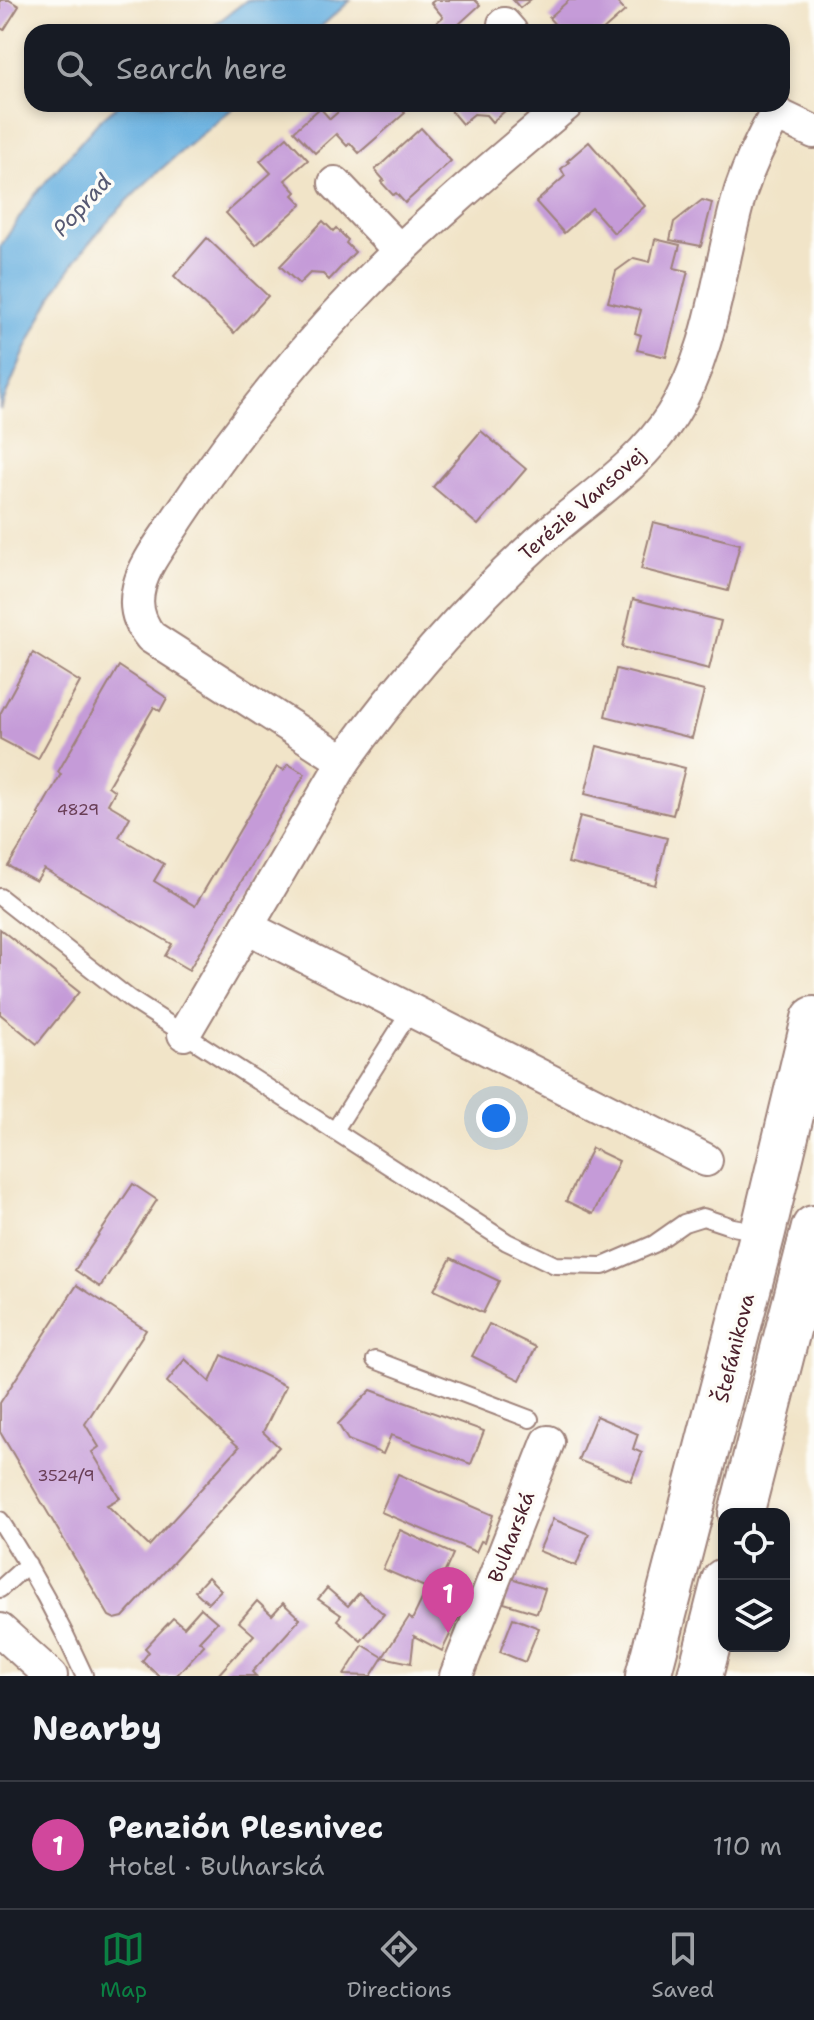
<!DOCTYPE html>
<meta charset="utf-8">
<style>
body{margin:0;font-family:"Shantell Sans",sans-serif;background:#20242c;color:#f1f3f6}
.controls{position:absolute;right:24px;bottom:24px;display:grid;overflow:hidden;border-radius:16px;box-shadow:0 4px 12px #0003}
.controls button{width:72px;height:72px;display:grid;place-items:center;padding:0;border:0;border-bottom:2px solid #363941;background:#171b24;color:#f1f3f6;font:40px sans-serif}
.you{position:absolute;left:496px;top:1118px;width:28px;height:28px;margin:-20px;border:6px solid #fff;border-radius:50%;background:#1a73e8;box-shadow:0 0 0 12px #1a73e833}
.badge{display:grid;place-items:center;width:52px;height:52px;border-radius:50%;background:#0b8043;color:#fff;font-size:26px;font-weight:700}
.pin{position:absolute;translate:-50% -66px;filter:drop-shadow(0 2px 4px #0008)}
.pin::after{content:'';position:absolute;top:42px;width:28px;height:24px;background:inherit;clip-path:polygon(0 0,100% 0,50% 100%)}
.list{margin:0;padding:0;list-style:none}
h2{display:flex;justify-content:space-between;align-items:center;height:104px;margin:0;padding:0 32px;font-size:34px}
h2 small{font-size:26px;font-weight:400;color:#9ea1a6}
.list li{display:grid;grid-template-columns:52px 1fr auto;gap:24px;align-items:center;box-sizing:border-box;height:128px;padding:0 32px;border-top:2px solid #363941}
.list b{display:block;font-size:30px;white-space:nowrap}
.list p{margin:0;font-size:26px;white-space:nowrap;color:#9ea1a6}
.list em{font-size:26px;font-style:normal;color:#9ea1a6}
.icon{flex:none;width:44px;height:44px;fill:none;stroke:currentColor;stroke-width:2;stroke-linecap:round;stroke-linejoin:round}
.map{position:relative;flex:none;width:814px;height:1676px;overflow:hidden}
.search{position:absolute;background:#171b24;box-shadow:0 4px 12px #0003;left:24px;right:24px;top:24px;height:88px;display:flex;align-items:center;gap:20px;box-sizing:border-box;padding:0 28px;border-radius:24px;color:#9ea1a6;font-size:30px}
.sheet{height:232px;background:#171b24}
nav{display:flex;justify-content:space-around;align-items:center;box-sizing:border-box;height:112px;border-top:2px solid #363941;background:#171b24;font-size:22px;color:#9ea1a6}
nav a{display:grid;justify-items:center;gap:4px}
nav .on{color:#0b8043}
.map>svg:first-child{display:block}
.water{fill:#69b1e0;stroke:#5a6886;stroke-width:2}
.building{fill:#c59bd8}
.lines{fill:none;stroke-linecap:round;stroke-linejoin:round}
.service-casing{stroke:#9e827a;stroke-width:20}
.minor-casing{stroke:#9e827a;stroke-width:36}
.primary-casing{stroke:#9e827a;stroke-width:48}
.service{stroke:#fff;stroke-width:16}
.minor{stroke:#fff;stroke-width:32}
.primary{stroke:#fff;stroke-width:44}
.labels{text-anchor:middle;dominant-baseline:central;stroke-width:7;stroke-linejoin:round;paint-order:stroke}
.number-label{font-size:16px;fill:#693e56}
.street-label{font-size:20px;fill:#4a1f2b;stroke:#fdfcf7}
.water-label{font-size:22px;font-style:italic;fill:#565973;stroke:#fdfcf7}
</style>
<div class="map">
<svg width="814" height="1676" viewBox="0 0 814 1676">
<rect width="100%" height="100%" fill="#fdfcf7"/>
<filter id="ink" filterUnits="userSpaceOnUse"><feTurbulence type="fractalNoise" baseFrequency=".0125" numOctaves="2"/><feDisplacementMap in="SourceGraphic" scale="16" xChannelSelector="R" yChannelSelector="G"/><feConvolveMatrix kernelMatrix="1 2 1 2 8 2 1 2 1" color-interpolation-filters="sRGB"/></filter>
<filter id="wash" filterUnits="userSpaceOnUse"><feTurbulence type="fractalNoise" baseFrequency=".006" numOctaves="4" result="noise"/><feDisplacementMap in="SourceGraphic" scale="32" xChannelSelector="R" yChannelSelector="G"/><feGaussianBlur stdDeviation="1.8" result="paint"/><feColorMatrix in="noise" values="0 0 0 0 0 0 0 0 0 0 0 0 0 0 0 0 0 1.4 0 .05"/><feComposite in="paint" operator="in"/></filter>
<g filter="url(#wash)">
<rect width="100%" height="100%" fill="#f1e4c8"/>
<!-- water -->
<g class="water">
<path d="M247 0H351L315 32H205Z"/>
<path d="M119 104H238C174 157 106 211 61 282 36 322 18 366 0 410V247L35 194 100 120Z"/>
</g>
<g id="blocks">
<!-- building -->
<g class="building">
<path d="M0 0H9L19 6 4 30 0 28Z"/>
<path d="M435 0H475L480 5 458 25 464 32H425L443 17 431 3Z"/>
<path d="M513 0H530L520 8Z"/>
<path d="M569 0H615L625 11 601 32H554L558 28 549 18Z"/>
<path d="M347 104H397L405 113 359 153 350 143 347 146 336 134 315 153 294 131 320 108 330 119Z"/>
<path d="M445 104H513L492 122 486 115 474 114 462 124Z"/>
<path d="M421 128 451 161 405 203 396 193 393 195 381 182 384 180 375 170Z"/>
<path d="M287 137 308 160 285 180 296 192 293 195 302 204 256 245 226 213 271 173 260 161Z"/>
<path d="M589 142 645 206 614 233 592 208 564 233 536 202 565 176 561 169 569 162 567 161Z"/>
<path d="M702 200 712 203 701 246 670 240 674 222Z"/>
<path d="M323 221 333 231 336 228 348 240 346 243 355 252 329 280 323 274 310 273 299 284 280 266Z"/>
<path d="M207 238 268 296 234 333 174 276Z"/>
<path d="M655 239 680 245 674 268 688 271 666 357 637 350 641 335 635 333 641 310 608 302 616 271 634 258 650 262Z"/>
<path d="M481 431 526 469 478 525 433 487Z"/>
<path d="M653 522 740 544 728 591 641 569Z"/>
<path d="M633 599 721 621 709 669 622 647Z"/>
<path d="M33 653 80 682 38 759 0 739V714Z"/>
<path d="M119 666 167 698 160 711 154 707 108 786 115 791 108 804 130 817 119 837 164 864 154 881 195 906 277 767 284 770 288 764 305 774 189 970 165 956 172 944 44 869 36 881 8 866 40 815 38 814 61 774 58 772Z"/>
<path d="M616 669 704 691 692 738 605 716Z"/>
<path d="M597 746 685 768 673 815 585 794Z"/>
<path d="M580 816 667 838 655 885 568 863Z"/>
<path d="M0 929 79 992 37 1044 0 1014Z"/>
<path d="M592 1148 619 1161 593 1214 566 1201Z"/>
<path d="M133 1184 157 1200 100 1287 75 1270Z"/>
<path d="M451 1258 499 1281 483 1313 434 1290Z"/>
<path d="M77 1285 146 1330 85 1424 99 1447 92 1452 120 1498 107 1505 149 1546 239 1447 167 1382 185 1359 210 1382 222 1355 286 1386 263 1432 279 1447 123 1617 115 1619 109 1616 0 1432V1403Z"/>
<path d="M489 1324 536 1347 520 1380 472 1356Z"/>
<path d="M371 1390 484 1431 471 1464 391 1435 383 1454 348 1440 338 1424Z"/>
<path d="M596 1416 638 1434 633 1449 642 1453 631 1481 578 1460Z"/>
<path d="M398 1474 493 1515 484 1542 481 1541 476 1552 381 1512Z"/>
<path d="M553 1519 589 1534 576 1566 539 1551Z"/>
<path d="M400 1530 453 1554 436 1592 383 1569Z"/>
<path d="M208 1577 221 1590 208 1603 195 1591Z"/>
<path d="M511 1578 545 1589 537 1613 504 1603Z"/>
<path d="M327 1588 348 1606 359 1593 384 1614 361 1641 337 1620 341 1615 318 1599Z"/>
<path d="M424 1595 460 1614 442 1651 414 1636 411 1663 383 1657 371 1676 344 1675 363 1645 383 1657 409 1617 412 1620Z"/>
<path d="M257 1601 272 1615 283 1603 300 1619 252 1672 256 1676H217L254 1635 239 1622Z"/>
<path d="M201 1608 217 1622 199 1641 204 1645 176 1676H159L142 1661 149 1652 145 1648 173 1618 184 1627Z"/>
<path d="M513 1618 539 1628 525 1662 500 1652Z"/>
</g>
</g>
</g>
<g filter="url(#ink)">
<use href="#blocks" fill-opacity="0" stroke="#9e827a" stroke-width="2"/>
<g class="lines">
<!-- service casing -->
<g class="service-casing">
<g id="service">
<path d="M0 897 130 999 507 1242 555 1265 603 1266 654 1244 684 1223 703 1217 733 1227 761 1232"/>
<path d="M335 1130 411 1010"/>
<path d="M375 1360 530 1419"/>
<path d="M0 1520C32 1570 60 1621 84 1675"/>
<path d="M0 1589 28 1564"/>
</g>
</g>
<!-- minor casing -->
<g class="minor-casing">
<g id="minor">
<path d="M504 24 511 32"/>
<path d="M567 104C498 162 427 221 364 286 295 357 233 436 178 518 165 539 145 562 139 587 134 606 139 623 151 637L344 761C402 681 464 610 536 544 582 502 639 468 672 415 715 347 718 266 741 190 750 163 762 138 776 114"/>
<path d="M771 104 776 114 814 132"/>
<path d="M335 183 400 251"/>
<path d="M247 927 706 1160"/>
<path d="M184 1034 344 761"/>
<path d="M0 1630 51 1676"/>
<path d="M456 1676 548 1442"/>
</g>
</g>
<!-- primary casing -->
<g class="primary-casing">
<g id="primary">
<path d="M741 1514 814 1228"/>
<path d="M648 1676 763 1232 814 1019"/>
<path d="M700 1676 724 1581"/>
</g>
</g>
<!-- service -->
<use href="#service" class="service"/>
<!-- minor -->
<use href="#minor" class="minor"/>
<!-- primary -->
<use href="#primary" class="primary"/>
</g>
</g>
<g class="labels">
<!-- number labels -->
<g class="number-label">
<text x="78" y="809">4829</text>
<text x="66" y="1475">3524/9</text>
</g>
<!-- street labels -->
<g class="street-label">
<text transform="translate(582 504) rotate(-41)">Terézie Vansovej</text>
<text transform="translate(734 1348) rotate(-76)">Štefánikova</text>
<text transform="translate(511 1537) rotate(-69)">Bulharská</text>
</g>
<!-- water labels -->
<g class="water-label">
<text transform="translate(82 205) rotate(-48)">Poprad</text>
</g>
</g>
</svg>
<div class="controls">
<button><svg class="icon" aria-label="locate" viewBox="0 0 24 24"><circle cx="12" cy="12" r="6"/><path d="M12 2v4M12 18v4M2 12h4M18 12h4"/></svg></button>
<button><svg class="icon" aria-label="layers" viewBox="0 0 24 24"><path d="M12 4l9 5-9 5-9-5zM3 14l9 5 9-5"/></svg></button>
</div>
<div class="you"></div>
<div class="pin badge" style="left:448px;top:1633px;background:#d1479c">1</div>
<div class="search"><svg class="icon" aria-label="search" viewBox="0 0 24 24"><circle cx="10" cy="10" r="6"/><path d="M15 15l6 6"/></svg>Search here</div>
</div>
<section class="sheet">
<h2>Nearby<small></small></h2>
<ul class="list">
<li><span class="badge" style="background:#d1479c">1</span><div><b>Penzión Plesnivec</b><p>Hotel · Bulharská</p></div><em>110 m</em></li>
</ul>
</section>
<nav>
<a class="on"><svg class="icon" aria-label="map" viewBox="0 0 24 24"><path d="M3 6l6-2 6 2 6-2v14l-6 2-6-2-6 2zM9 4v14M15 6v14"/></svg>Map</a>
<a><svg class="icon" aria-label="directions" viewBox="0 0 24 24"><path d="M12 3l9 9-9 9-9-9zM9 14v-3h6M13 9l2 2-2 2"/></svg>Directions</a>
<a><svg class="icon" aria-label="saved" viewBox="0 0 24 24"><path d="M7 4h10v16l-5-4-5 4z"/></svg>Saved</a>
</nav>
